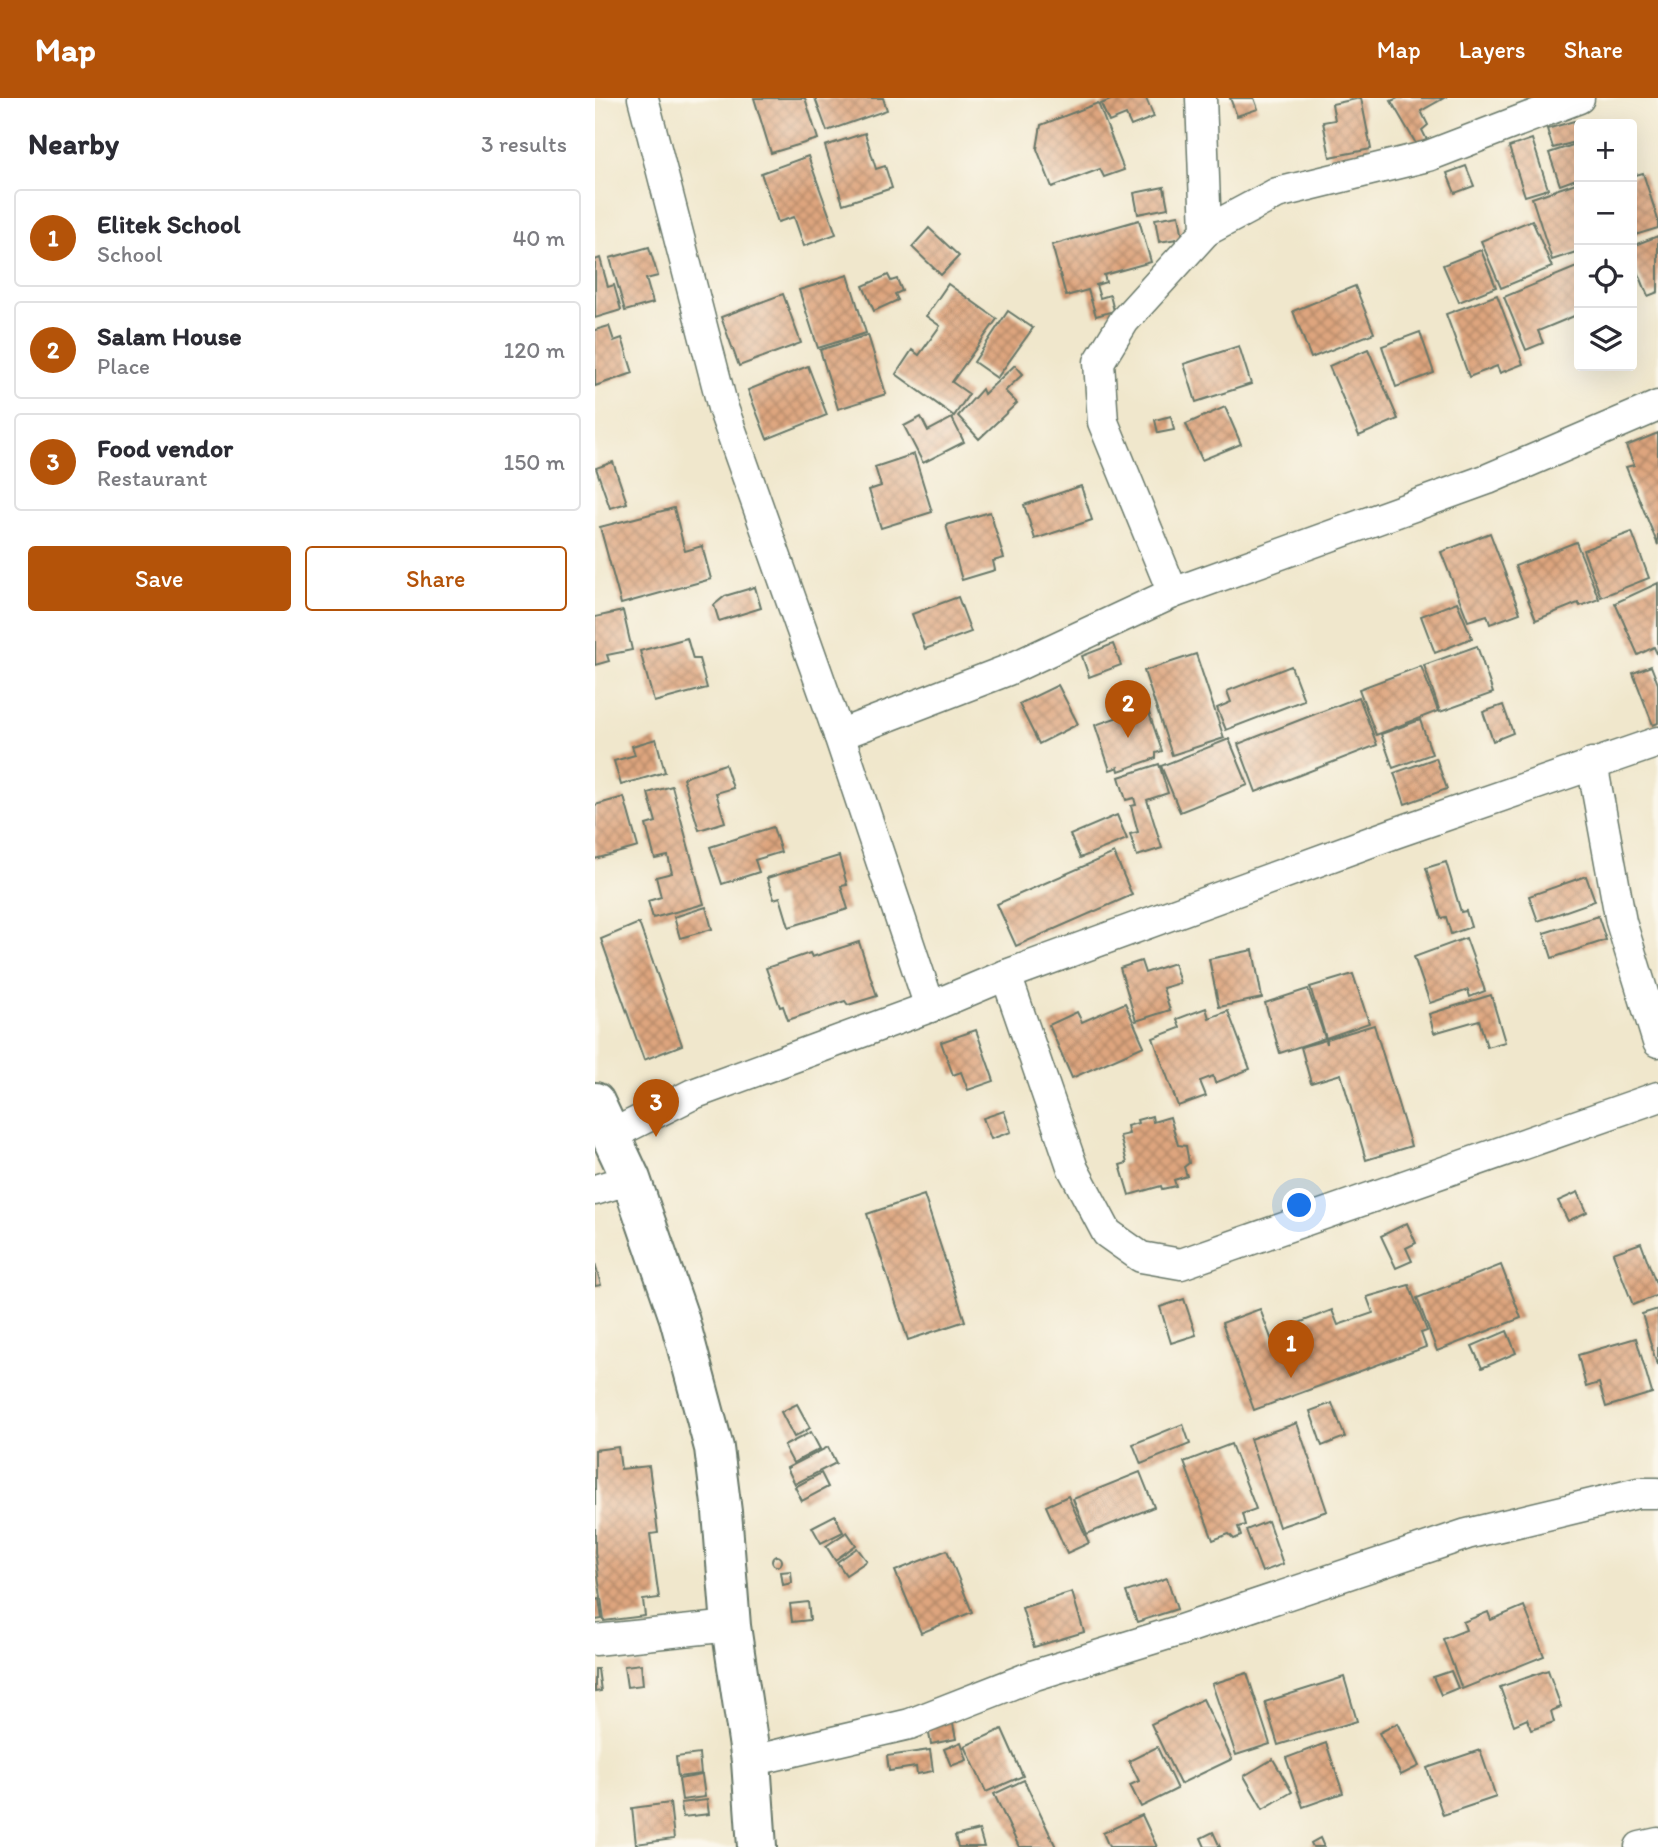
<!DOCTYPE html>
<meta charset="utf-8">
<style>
body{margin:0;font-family:Itim,sans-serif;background:#f7f7f7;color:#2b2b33}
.controls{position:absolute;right:21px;top:21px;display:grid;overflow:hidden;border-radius:7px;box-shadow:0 7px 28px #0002}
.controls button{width:63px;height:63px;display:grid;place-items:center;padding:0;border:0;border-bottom:2px solid #e1e1e2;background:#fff;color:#2b2b33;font:35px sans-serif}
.you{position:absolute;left:705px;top:1108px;width:24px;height:24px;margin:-18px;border:5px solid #fff;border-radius:50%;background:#1a73e8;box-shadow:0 0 0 10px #1a73e833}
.badge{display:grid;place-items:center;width:46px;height:46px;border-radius:50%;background:#b45309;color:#fff;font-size:23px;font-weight:700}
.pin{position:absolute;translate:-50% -58px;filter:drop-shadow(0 2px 4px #0008)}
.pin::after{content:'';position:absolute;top:37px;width:24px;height:21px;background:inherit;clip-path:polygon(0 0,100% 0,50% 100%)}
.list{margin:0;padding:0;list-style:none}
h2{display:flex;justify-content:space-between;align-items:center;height:91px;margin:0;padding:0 28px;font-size:30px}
h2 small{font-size:23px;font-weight:400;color:#7c7c81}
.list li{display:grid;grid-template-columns:46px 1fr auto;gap:21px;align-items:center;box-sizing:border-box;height:98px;margin:0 14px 14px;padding:0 14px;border:2px solid #e1e1e2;border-radius:7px}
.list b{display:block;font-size:26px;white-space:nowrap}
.list p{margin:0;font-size:23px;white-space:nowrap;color:#7c7c81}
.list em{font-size:23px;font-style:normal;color:#7c7c81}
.actions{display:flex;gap:14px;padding:21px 28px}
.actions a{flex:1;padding:16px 0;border:2px solid #b45309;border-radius:7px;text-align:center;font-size:24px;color:#b45309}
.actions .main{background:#b45309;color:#fff}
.icon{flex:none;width:38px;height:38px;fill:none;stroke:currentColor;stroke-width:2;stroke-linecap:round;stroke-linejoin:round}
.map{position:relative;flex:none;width:1063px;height:1749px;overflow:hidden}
header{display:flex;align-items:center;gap:42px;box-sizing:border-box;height:98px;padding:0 35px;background:#b45309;color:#fff}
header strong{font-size:33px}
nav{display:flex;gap:38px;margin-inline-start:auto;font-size:24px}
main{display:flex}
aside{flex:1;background:#fff}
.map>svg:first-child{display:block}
.building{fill:url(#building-cross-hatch)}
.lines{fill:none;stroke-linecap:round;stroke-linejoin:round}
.street-casing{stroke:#687869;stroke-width:33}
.secondary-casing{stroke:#687869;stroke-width:42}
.street{stroke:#fff;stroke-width:30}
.secondary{stroke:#fff;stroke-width:38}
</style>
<header>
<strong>Map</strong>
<nav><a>Map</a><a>Layers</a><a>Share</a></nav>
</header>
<main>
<aside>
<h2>Nearby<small>3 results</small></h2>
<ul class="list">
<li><span class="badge">1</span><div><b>Elitek School</b><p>School</p></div><em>40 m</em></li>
<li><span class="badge">2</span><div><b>Salam House</b><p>Place</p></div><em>120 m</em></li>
<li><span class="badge">3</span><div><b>Food vendor</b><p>Restaurant</p></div><em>150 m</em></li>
</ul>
<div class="actions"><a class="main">Save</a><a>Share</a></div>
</aside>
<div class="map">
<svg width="1063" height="1749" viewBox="0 0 1063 1749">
<defs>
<pattern id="building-cross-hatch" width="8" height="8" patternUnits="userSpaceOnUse" patternTransform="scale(1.75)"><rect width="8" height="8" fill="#dea57e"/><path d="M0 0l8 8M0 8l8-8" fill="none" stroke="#b38868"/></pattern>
</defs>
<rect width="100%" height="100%" fill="#fbf7ec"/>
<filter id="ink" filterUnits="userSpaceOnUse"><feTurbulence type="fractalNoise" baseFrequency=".0143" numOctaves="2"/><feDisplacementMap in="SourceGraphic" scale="14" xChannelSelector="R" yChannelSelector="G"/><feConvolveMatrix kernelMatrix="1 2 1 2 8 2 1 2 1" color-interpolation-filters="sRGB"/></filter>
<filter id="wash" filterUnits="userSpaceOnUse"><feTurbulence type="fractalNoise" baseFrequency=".00686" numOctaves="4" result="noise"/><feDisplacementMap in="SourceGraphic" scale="28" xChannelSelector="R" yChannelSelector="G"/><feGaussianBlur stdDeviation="1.57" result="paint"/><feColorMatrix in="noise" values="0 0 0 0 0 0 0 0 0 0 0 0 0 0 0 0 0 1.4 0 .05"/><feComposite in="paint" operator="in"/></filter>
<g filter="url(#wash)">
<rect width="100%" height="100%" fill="#f0e7cc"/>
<g id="blocks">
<!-- building -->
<g class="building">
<path d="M159 0H210L223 41 176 55Z"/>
<path d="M220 0H288L292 12 232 33Z"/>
<path d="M520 0H551L559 19 536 28 531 17 514 24 506 6Z"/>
<path d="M635 0H659L663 11 642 18Z"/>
<path d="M766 0 776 51 735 59 728 24 740 22 737 6Z"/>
<path d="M803 0H849L826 13 833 27 827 32 833 44 823 49 796 3Z"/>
<path d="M503 5 529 72 509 79 505 71 457 89 442 51 446 27Z"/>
<path d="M979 23 984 43 958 50 952 31Z"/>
<path d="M270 35 281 71 290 68 297 90 248 106 230 48Z"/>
<path d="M937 41 953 91 930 98 914 49Z"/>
<path d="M984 45V80L965 87 954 55Z"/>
<path d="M213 58 241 136 209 148 199 119 183 124 166 75Z"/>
<path d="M871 68 879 88 860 95 852 75Z"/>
<path d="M1048 75 1063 122V130L1037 138V78Z"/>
<path d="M984 84V153L957 162 937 100Z"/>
<path d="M569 89 573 110 543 116 539 95Z"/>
<path d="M584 117 588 140 564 144 560 121Z"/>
<path d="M544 122 556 164 509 177 511 184 501 187 505 200 515 197 519 213 501 218 493 192 471 198 457 147Z"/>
<path d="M937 122 957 169 906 190 886 143Z"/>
<path d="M334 130 364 158 346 177 317 149Z"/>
<path d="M1063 138V194L1053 198 1037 159V148Z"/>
<path d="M54 149 63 178 51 181 58 205 30 213 15 160Z"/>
<path d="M886 152 901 189 864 204 848 167Z"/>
<path d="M5 160 13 189 19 187 26 212 0 220V162Z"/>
<path d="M984 168V216L943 233 948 245 931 252 909 199Z"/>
<path d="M253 177 271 235 223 250 204 192Z"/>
<path d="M293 177 296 183 302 181 307 193 300 196 303 202 279 213 268 188Z"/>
<path d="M353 186 402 221 357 284 374 296 359 318 301 276 317 252 324 257 345 228 331 218Z"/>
<path d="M760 188 779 235 716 260 698 213Z"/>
<path d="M188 196 206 245 144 268 126 219Z"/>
<path d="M902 197 928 266 905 275 902 268 874 279 851 216Z"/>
<path d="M413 213 438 230 402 280 379 264Z"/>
<path d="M14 228 19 243 27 240 38 275 0 288V232Z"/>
<path d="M825 234 839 275 801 289 787 248Z"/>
<path d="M273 237 291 296 243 311 225 252Z"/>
<path d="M644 248 656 286 601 304 589 266Z"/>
<path d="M773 251 803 321 764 338 734 268Z"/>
<path d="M420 267 428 276 410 293 422 305 384 341 363 318 387 291 389 296Z"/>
<path d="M213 268 232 317 172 341 153 292Z"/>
<path d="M630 309 646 346 607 362 591 326Z"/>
<path d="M576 318 579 332 563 335 560 322Z"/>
<path d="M326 319 333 333 357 320 369 344 328 365 309 328Z"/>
<path d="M1063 335V447L1031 369 1039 367 1031 348Z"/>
<path d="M319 356 337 414 286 430 274 392 286 388 280 369Z"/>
<path d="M18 364 32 405 15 410 1 370Z"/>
<path d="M486 388 497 422 440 441 429 407Z"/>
<path d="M79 410 90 453 107 448 116 481 26 506 5 429Z"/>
<path d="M395 414 409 460 398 463 400 472 367 482 351 427Z"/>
<path d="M1037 434 1054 480 1006 499 988 452Z"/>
<path d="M895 435 925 515 895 526 892 517 873 523 846 454Z"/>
<path d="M981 444 1004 501 985 508 983 505 941 522 920 468Z"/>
<path d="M1063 485V558L1059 549 1043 557 1020 505Z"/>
<path d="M160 489 166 510 124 523 119 507 130 498Z"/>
<path d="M363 499 376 534 330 551 317 516Z"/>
<path d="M862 504 877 540 840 555 826 518Z"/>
<path d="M28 513 37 552 12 557 14 563 0 567V519Z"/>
<path d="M92 540 98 561H104L112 590 59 604 45 553Z"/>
<path d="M518 546 526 567 494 579 487 558Z"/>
<path d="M882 548 898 595 845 614 829 567Z"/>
<path d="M601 556 629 640 577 657 549 573Z"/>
<path d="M696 568 709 602 631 632 622 610 636 604 632 593Z"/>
<path d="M826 568 843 613 781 637 764 591Z"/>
<path d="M1056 568 1063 586V625L1058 627 1038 575Z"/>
<path d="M463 587 483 626 444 646 424 606Z"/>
<path d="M764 599 782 647 661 694 643 646Z"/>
<path d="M908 607 918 635 898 643 888 614Z"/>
<path d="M552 609 567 653 561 655V660L524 673 523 669 515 672 500 627Z"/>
<path d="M825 622 837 656 798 670 786 636Z"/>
<path d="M61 641 70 674 26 687 19 663 40 657 37 648Z"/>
<path d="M634 641 653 687 585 714 566 668Z"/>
<path d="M841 660 852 691 810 706 799 675Z"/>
<path d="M130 666 138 690 121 695 130 724 104 732 88 680Z"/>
<path d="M564 666 573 695 552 702 567 750 542 758 535 736 543 734 536 708 541 707 539 700 531 702 524 679Z"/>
<path d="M77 688 109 806 58 820 53 803 66 799 61 779 77 775 73 758 60 761 51 727 61 724 53 695Z"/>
<path d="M29 699 43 749 0 761V707Z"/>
<path d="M522 717 532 741 485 760 475 737Z"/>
<path d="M178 729 186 754 160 762 164 774 127 786 115 749Z"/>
<path d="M519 755 537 797 421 848 402 806Z"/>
<path d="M244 758 252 787 246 788 253 811 194 829 185 799 179 801 172 780Z"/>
<path d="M851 764 866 814 871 813 876 829 856 836 851 819 846 820 831 770Z"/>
<path d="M991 778 1000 803 943 823 934 798Z"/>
<path d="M111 809 117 831 85 840 79 819Z"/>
<path d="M1003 818 1011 842 957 860 949 835Z"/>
<path d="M44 825 87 947 49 962 6 841Z"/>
<path d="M871 840 890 893 875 899 873 892 835 905 819 859Z"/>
<path d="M264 844 282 898 253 907 250 903 193 922 188 908 185 909 171 870 215 855 217 859Z"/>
<path d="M658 852 667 900 624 909 614 861Z"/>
<path d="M546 863 550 875 579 865 585 885 568 890 575 912 541 923 525 870Z"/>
<path d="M758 876 774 925 731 940 715 889Z"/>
<path d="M713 891 730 940 685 955 670 905Z"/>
<path d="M896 897 910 944 892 949 884 922 839 935 834 916Z"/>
<path d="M530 905 549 948 477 980 454 927 482 914 487 924Z"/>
<path d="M611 910 614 920 633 913 655 971 620 985 618 978 605 983 611 998 583 1008 558 940 585 930 582 921Z"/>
<path d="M779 927 816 1048 771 1062 746 976 716 985 706 949 731 942 732 946V941Z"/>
<path d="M381 932 399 983 373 992 366 974 358 977 346 944Z"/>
<path d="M409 1013 416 1034 396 1041 388 1020Z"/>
<path d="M557 1018 558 1024 575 1019 583 1047 591 1048 594 1065 589 1069 592 1078 579 1082 581 1088 567 1091 566 1088 534 1097 525 1067 532 1065 525 1038 534 1036 532 1028 543 1025 542 1022Z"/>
<path d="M983 1094 992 1114 973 1123 963 1103Z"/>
<path d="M329 1097 370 1223 313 1242 272 1116Z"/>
<path d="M812 1125 821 1145 811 1150 817 1163 801 1170 786 1138Z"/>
<path d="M1046 1145 1063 1191V1197L1038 1207 1018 1155Z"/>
<path d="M0 1165 6 1187 0 1188Z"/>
<path d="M906 1167 926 1220 842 1253 822 1200Z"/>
<path d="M814 1187 832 1233 826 1235 831 1249 659 1312 627 1225 665 1211 679 1248 706 1239 701 1226 737 1212 743 1227 778 1215 772 1199Z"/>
<path d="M589 1201 601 1237 576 1245 565 1209Z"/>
<path d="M1063 1211V1267H1062L1047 1216Z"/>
<path d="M912 1233 921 1255 887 1270 877 1248Z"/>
<path d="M1041 1240 1057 1295 1011 1309 1004 1285 991 1289 983 1257Z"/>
<path d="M737 1305 750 1339 727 1348 715 1313Z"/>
<path d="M202 1306 215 1330 199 1339 186 1314Z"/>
<path d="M702 1325 732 1413 684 1429 655 1341Z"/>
<path d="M588 1326 595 1346 546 1366 538 1346Z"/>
<path d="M216 1334 225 1351 198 1365 189 1348Z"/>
<path d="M636 1346 661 1411 647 1416 650 1427 643 1429 646 1438 639 1441 634 1436 618 1442 589 1364Z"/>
<path d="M23 1349 26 1371 54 1368 63 1435 55 1436 64 1500 48 1502 50 1518 9 1523 0 1454V1352Z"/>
<path d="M233 1349 241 1365 200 1386 192 1370Z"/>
<path d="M545 1374 559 1409 492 1436 478 1401Z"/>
<path d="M226 1375 233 1389 207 1403 200 1389Z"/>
<path d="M473 1398 494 1445 472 1455 451 1408Z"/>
<path d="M240 1417 248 1434 226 1445 217 1429Z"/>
<path d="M673 1423 688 1466 667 1474 651 1432Z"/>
<path d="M252 1434 261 1447 240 1462 231 1448Z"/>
<path d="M262 1450 272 1463 251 1477 242 1464Z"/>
<path d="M352 1452 377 1514 326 1535 300 1473Z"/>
<circle cx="182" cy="1463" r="5"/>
<path d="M196 1473 197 1485 188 1487 186 1474Z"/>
<path d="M572 1480 582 1511 542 1524 531 1494Z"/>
<path d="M477 1494 489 1534 439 1549 427 1510Z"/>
<path d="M4 1501 7 1521 0 1522V1502Z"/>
<path d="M213 1504 215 1522 197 1524 195 1506Z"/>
<path d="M929 1508 949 1558 867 1591 848 1541 871 1532 868 1524 893 1514 896 1522Z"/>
<path d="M46 1566 48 1587 32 1589 29 1568Z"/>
<path d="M0 1571H3L6 1593 0 1594Z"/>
<path d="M953 1572 966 1609 956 1613 959 1624 936 1632 932 1621 919 1627 905 1589Z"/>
<path d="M856 1573 863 1590 846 1597 838 1579Z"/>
<path d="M652 1575 675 1646 641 1657 617 1586Z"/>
<path d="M749 1579 762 1623 683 1647 670 1604Z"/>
<path d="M608 1601 637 1661 585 1686 556 1626Z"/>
<path d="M357 1621 361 1641 336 1646 332 1626Z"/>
<path d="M803 1625 824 1668 806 1677 784 1635Z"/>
<path d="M407 1631 428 1678 391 1694 370 1648Z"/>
<path d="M366 1644 372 1662 356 1668 349 1651Z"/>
<path d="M731 1645 748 1695 708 1709 691 1660Z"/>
<path d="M562 1649 582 1691 546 1709 535 1687 544 1683 534 1663Z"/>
<path d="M335 1652 338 1673 322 1676 321 1669 294 1673 292 1658Z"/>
<path d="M885 1652 901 1699 848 1717 832 1670Z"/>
<path d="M104 1656 106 1676 83 1679 81 1659Z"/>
<path d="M678 1661 697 1694 668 1711 649 1678Z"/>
<path d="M107 1677 110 1699 87 1702 84 1681Z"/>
<path d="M429 1682 461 1749H424L399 1696Z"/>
<path d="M112 1702 114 1716 88 1719 86 1705Z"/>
<path d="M75 1705 79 1741 41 1746 37 1710Z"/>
<path d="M547 1717 562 1749H514L508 1735Z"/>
<path d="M384 1732 389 1749H363L360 1738Z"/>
<path d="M618 1734 625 1749H610L606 1740Z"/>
<path d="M725 1740 729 1749H718L716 1745Z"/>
</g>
</g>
</g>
<g filter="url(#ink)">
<use href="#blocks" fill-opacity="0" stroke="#687869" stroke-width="2"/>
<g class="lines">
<!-- street casing -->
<g class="street-casing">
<g id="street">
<path d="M48 0 128 310 244 637 335 909"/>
<path d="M611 133 682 95 833 58 984 0"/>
<path d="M578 495 508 324 504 264 529 223 611 133 606 0"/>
<path d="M244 637 413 572 578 495 893 381 1063 308"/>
<path d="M997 665 1026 824 1063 944"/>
<path d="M411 877 478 1071 512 1135 546 1159 586 1166 1063 999"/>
<path d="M16 1037 98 996 335 909 411 877 800 735 1063 644"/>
<path d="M0 1092 36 1081"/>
<path d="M0 1542 136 1528"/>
<path d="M156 1663 315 1626 440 1577 583 1533 872 1436 1043 1395H1063"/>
<path d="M1045 1749 1063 1745"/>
</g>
</g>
<!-- secondary casing -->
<g class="secondary-casing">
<path id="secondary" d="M0 1004 36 1081 84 1220 119 1350 127 1414 136 1528 156 1663 162 1749"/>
</g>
<!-- street -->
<use href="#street" class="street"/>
<!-- secondary -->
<use href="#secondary" class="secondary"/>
</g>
</g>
</svg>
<div class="controls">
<button>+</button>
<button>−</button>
<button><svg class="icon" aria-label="locate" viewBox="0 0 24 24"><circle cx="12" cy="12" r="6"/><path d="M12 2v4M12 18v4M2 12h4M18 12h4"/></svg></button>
<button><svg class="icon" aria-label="layers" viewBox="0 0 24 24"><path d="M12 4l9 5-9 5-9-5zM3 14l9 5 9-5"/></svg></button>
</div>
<div class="you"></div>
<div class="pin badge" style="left:696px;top:1280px">1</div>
<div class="pin badge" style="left:533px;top:640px">2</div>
<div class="pin badge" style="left:61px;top:1039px">3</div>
</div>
</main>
